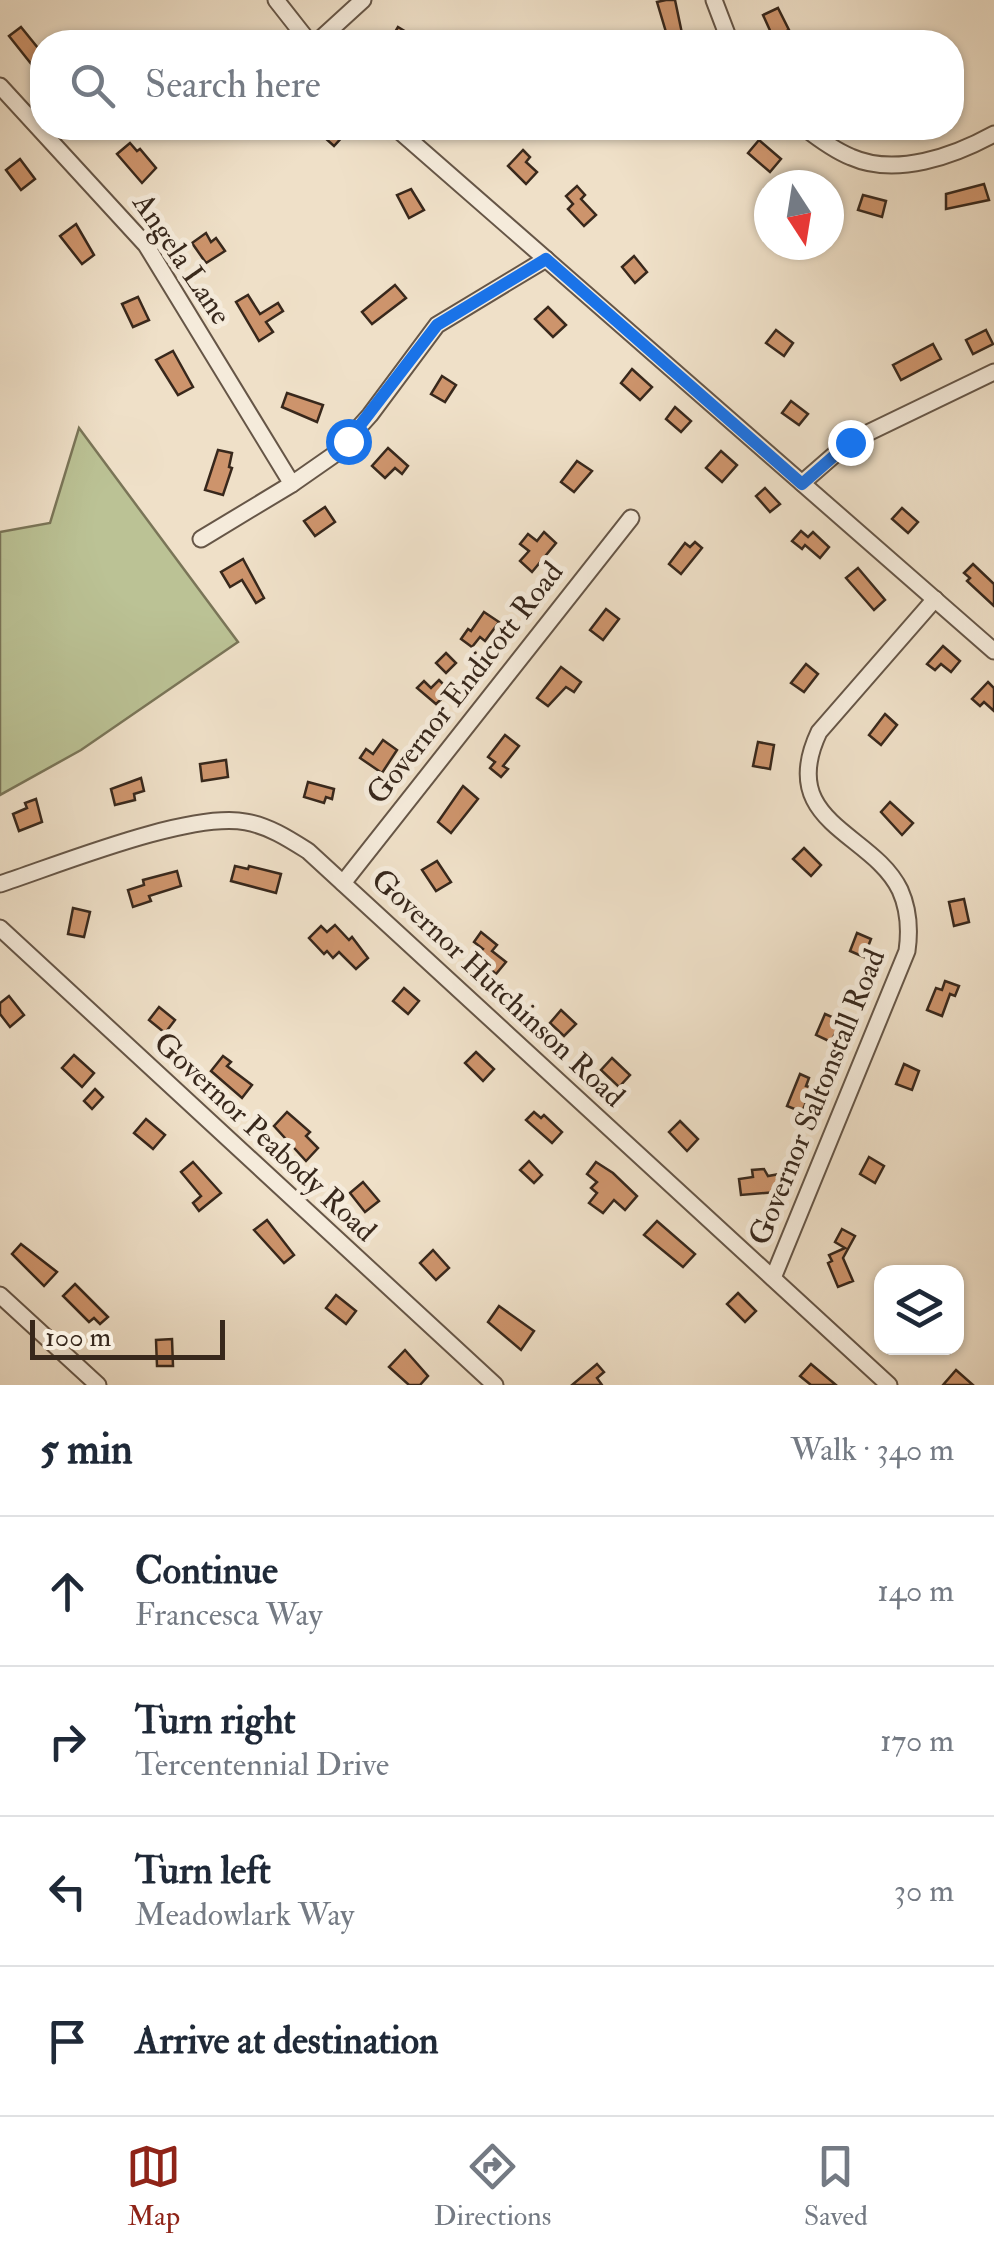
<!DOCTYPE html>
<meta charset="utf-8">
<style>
body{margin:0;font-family:"IM FELL Double Pica",serif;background:#f6f6f7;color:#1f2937}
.controls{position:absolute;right:30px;bottom:30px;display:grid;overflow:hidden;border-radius:20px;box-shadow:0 2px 8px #0004}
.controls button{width:90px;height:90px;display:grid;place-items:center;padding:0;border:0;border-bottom:2px solid #e0e1e3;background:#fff;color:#1f2937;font:50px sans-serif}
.compass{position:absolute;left:754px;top:170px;width:90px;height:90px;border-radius:50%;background:#fff;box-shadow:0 2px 8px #0004;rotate:168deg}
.scale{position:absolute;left:30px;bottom:25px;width:195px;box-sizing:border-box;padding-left:10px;border:5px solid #38281c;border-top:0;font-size:28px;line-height:35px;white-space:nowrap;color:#38281c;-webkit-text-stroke:8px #f5ebdb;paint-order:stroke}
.stop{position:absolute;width:30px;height:30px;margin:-22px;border:8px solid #1a73e8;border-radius:50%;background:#fff}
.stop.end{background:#1a73e8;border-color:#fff;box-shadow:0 2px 10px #0008}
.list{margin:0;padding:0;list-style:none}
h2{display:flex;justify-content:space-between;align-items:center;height:130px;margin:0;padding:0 40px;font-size:42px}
h2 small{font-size:32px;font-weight:400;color:#747a83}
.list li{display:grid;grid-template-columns:65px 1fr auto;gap:30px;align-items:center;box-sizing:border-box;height:150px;padding:0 40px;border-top:2px solid #e0e1e3}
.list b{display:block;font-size:38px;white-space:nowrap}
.list p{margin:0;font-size:32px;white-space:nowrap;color:#747a83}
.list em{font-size:32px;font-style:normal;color:#747a83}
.icon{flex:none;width:55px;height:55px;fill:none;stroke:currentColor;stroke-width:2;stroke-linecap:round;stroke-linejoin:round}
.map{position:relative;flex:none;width:994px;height:1385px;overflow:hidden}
.search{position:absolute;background:#fff;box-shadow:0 2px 8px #0004;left:30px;right:30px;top:30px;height:110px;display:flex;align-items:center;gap:25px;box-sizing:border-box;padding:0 35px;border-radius:40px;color:#747a83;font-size:38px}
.sheet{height:730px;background:#fff}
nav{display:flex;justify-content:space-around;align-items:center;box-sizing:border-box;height:140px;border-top:2px solid #e0e1e3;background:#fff;font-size:28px;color:#747a83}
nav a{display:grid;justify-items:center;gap:5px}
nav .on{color:#8f2418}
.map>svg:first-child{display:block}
.green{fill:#bbc295;stroke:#7a7558;stroke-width:2.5}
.building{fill:#cd946c;stroke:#38281c;stroke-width:2.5}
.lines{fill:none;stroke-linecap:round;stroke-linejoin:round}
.minor-casing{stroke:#665647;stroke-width:19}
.minor{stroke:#f5ebdb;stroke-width:15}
.route{stroke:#1a73e8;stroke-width:12}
.labels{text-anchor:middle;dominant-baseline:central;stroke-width:10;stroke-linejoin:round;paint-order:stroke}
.street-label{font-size:30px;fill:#38281c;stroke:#f5ebdb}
</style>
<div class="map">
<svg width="994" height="1385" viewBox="0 0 994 1385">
<rect width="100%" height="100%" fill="#efe0c8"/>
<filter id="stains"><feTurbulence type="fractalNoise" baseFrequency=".002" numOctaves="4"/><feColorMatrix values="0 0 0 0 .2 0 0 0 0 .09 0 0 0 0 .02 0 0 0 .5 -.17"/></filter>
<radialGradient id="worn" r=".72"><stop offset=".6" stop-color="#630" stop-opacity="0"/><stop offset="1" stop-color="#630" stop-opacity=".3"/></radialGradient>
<!-- green -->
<path class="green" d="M79 428 238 642 81 750 0 795V532L50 523Z"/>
<!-- building -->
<g class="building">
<path d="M666 0H675L683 38 669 42 657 2Z"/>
<path d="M778 8 789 30 773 37 763 15Z"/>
<path d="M21 27 42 53V65L36 70 9 36Z"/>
<path d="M398 27 423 42H389Z"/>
<path d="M314 128H336L344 135 334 146Z"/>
<path d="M759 140 781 159 770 172 748 153Z"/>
<path d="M130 143 137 151 140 149 156 168 142 183 117 154Z"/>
<path d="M523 150 530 157 526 162 537 172 526 184 508 166Z"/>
<path d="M20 159 35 179 21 190 6 170Z"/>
<path d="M984 184 989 200 946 209V194Z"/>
<path d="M577 186 585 195 581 199 596 215 584 226 568 209 573 204 566 196Z"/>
<path d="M411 189 424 210 409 218 397 195Z"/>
<path d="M863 195 886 201 882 217 858 210Z"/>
<path d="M76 224 94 255 82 264 60 236Z"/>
<path d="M206 233 211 242 216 238 225 251 206 263 192 243Z"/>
<path d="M634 256 647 272 635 283 622 267Z"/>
<path d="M395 285 406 298 372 324 362 312Z"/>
<path d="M248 295 260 314 278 303 283 311 266 322 273 332 259 341 236 302Z"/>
<path d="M138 297 149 320 133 327 122 304Z"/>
<path d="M548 307 566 325 553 337 535 319Z"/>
<path d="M776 330 793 343 784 356 766 343Z"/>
<path d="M986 330 993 344 973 354 966 340Z"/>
<path d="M933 344 941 359 901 380 893 365Z"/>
<path d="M173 351 193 387 178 395 156 360Z"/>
<path d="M632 369 652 387 640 400 621 383Z"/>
<path d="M442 376 456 385 445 402 431 394Z"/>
<path d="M287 393 323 405 317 422 282 407Z"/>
<path d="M791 401 808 414 799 425 782 413Z"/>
<path d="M675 407 691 421 681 432 666 419Z"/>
<path d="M388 448 408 466 402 474 395 468 385 478 372 466Z"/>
<path d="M218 450 232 453 229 467 232 468 223 495 205 490Z"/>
<path d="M721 451 737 465 722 482 706 468Z"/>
<path d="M577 461 592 471 574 492 561 482Z"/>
<path d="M765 488 780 504 770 512 756 496Z"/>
<path d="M325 507 335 522 315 536 304 521Z"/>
<path d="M902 508 918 522 908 533 892 519Z"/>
<path d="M801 531 808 537 813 532 829 547 820 558 805 545 802 549 792 541Z"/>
<path d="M544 532 556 543 532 572 520 561 529 551 520 544 528 534 537 541Z"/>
<path d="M695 542 702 548 681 574 669 564 685 543 690 547Z"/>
<path d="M243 559 264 598 256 603 242 580 230 587 221 572Z"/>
<path d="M973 564 994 584V606L967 581 970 578 964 573Z"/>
<path d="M858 568 885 600 874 610 846 578Z"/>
<path d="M606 609 619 619 603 640 590 630Z"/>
<path d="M484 612 499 622 485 641 480 637 472 647 461 639 468 629 471 631Z"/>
<path d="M943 646 960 661 951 672 941 664 935 670 927 664Z"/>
<path d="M446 653 456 663 446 673 436 663Z"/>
<path d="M806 664 818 674 804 692 791 683Z"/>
<path d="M561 667 581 682 574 692 566 687 548 706 537 698Z"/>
<path d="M439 680 450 691 436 704 417 688 424 681 431 688Z"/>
<path d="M988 682 994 688V711L984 702 980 706 972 699Z"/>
<path d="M885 714 897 725 881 745 869 735Z"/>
<path d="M505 735 519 746 503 766 508 769 501 777 490 768 495 762 488 757Z"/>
<path d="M383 740 397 750 382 773 360 758 366 749 373 754Z"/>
<path d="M758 742 774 745 770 769 753 766Z"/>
<path d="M226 760 228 777 202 781 200 764Z"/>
<path d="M141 778 144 791 134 794 135 800 115 805 111 789Z"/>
<path d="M308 782 334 789 332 799 326 797 324 803 304 797Z"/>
<path d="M463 786 478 799 451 833 438 822Z"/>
<path d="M36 799 42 822 19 831 13 814 27 808 25 803Z"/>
<path d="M890 802 913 823 902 835 881 812Z"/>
<path d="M804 848 821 865 811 876 793 859Z"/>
<path d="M437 861 451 882 436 891 422 870Z"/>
<path d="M235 866 248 869 249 866 281 874 276 893 231 881Z"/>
<path d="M177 871 181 886 149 896 151 901 133 907 128 890 144 885 143 880Z"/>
<path d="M964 899 969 922 954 926 949 902Z"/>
<path d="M73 908 90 912 84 937 68 934Z"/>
<path d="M335 925 349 940 352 937 368 958 356 969 339 952 333 958 327 951 324 954 309 938 321 926 327 932Z"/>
<path d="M481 932 497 945 492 951 506 962 496 974 476 957 483 949 474 942Z"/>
<path d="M857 933 871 939 864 957 850 951Z"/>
<path d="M945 981 959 986 955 996 950 994 942 1016 927 1010 936 988 942 990Z"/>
<path d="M404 988 419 1001 408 1014 393 1001Z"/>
<path d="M9 996 24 1015 10 1027 0 1014V1003Z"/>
<path d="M159 1007 175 1020 165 1033 149 1020Z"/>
<path d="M561 1010 576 1024 564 1036 550 1023Z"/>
<path d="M825 1014 841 1021 831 1042 816 1035Z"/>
<path d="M476 1052 494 1069 483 1081 465 1063Z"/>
<path d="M74 1055 94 1073 82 1087 62 1068Z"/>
<path d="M223 1056 231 1062 227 1066 252 1085 242 1098 211 1071Z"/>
<path d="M612 1058 630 1075 619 1087 601 1070Z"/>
<path d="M904 1064 919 1071 912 1090 896 1084Z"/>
<path d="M800 1074 809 1078 806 1086 812 1088 802 1112 787 1106Z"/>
<path d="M95 1089 103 1097 92 1109 84 1101Z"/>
<path d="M287 1112 310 1132 306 1136 318 1148 306 1161 274 1126Z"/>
<path d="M534 1112 541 1118 544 1115 562 1132 552 1143 526 1120Z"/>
<path d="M146 1119 165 1135 153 1149 134 1133Z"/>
<path d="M680 1121 698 1139 687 1151 669 1132Z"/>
<path d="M869 1157 884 1166 875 1183 860 1174Z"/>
<path d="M529 1161 542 1175 534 1183 520 1170Z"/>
<path d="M193 1162 221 1193 199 1211 193 1203 201 1196 181 1172Z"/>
<path d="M596 1162 613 1173 637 1196 625 1210 614 1200 603 1213 589 1203 597 1193 591 1188 597 1182 587 1174Z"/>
<path d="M764 1169 768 1176 785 1173 788 1191 741 1195 739 1179 753 1177 752 1170Z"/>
<path d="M363 1182 379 1201 365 1212 350 1193Z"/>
<path d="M267 1220 294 1255 284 1263 254 1230Z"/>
<path d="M657 1221 695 1254 683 1267 644 1235Z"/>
<path d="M842 1229 855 1236 843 1258 853 1281 838 1287 828 1263 832 1261 829 1255 845 1248 835 1242Z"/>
<path d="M21 1244 57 1272 44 1286 12 1254Z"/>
<path d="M433 1250 449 1268 436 1280 420 1263Z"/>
<path d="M75 1284 108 1317 100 1324 94 1318 89 1322 63 1296Z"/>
<path d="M738 1293 756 1311 745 1322 727 1304Z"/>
<path d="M336 1295 356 1311 346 1324 326 1308Z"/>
<path d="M499 1306 534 1331 521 1350 488 1322Z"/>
<path d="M172 1339 173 1366H157L156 1340Z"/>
<path d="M405 1350 428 1376 420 1385H409L389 1367Z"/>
<path d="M597 1364 604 1372 597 1378 602 1385H572Z"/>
<path d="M811 1364 836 1385H811L800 1376Z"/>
<path d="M956 1370 973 1385H943Z"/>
</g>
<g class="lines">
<!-- minor casing -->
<g class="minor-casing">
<g id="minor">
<path d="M276 0 309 42"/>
<path d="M714 0 730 42"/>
<path d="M317 42 363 0"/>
<path d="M0 86 146 245 292 484"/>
<path d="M396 128 994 651"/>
<path d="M805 128C819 139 834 150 851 157 896 177 954 156 994 134"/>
<path d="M802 483 849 442 994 372"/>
<path d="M201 539 292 484 335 454 370 415 437 325 546 259"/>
<path d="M343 883 631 518"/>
<path d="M0 884C58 865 190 811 246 822 269 826 289 839 308 851L889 1385"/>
<path d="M0 928 495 1385"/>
<path d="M773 1278 907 951C910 930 909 910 900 890 872 832 776 823 819 732L935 599"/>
<path d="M0 1295 98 1385"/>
</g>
</g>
<!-- minor -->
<use href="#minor" class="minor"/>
</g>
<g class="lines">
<!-- route -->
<path class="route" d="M348 441 437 325 546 259 802 484 850 442"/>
</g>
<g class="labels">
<!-- street labels -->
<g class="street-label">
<text transform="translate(182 259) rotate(56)">Angela Lane</text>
<text transform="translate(465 683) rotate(-52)">Governor Endicott Road</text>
<text transform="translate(498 988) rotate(43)">Governor Hutchinson Road</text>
<text transform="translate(817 1097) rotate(-68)">Governor Saltonstall Road</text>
<text transform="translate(265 1137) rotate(43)">Governor Peabody Road</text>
</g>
</g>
<rect width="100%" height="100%" filter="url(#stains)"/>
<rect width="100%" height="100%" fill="url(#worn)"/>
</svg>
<div class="controls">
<button><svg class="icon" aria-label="layers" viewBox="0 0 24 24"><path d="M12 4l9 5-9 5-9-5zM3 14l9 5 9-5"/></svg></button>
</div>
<svg class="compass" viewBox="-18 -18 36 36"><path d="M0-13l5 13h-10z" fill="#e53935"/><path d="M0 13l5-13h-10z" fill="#747a83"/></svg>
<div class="scale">100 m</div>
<div class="stop" style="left:348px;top:441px"></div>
<div class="stop end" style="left:850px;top:442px"></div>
<div class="search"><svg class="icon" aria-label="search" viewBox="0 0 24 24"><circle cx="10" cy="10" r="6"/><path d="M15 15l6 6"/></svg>Search here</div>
</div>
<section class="sheet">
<h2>5 min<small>Walk · 340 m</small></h2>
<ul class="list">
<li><svg class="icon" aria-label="ahead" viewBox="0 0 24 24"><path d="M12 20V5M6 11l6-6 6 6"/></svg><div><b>Continue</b><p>Francesca Way</p></div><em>140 m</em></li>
<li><svg class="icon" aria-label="right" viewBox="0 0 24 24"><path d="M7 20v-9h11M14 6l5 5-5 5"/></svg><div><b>Turn right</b><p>Tercentennial Drive</p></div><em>170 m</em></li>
<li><svg class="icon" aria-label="left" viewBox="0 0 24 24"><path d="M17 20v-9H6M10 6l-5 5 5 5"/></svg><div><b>Turn left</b><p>Meadowlark Way</p></div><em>30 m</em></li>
<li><svg class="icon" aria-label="arrive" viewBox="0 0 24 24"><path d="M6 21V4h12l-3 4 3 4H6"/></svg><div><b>Arrive at destination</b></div></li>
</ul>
</section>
<nav>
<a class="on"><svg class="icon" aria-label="map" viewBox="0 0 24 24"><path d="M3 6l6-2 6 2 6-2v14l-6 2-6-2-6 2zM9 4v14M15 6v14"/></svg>Map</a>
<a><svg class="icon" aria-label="directions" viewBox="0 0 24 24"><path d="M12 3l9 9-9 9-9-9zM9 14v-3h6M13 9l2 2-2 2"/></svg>Directions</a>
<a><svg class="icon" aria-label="saved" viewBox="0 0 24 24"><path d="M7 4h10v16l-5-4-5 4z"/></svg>Saved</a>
</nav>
